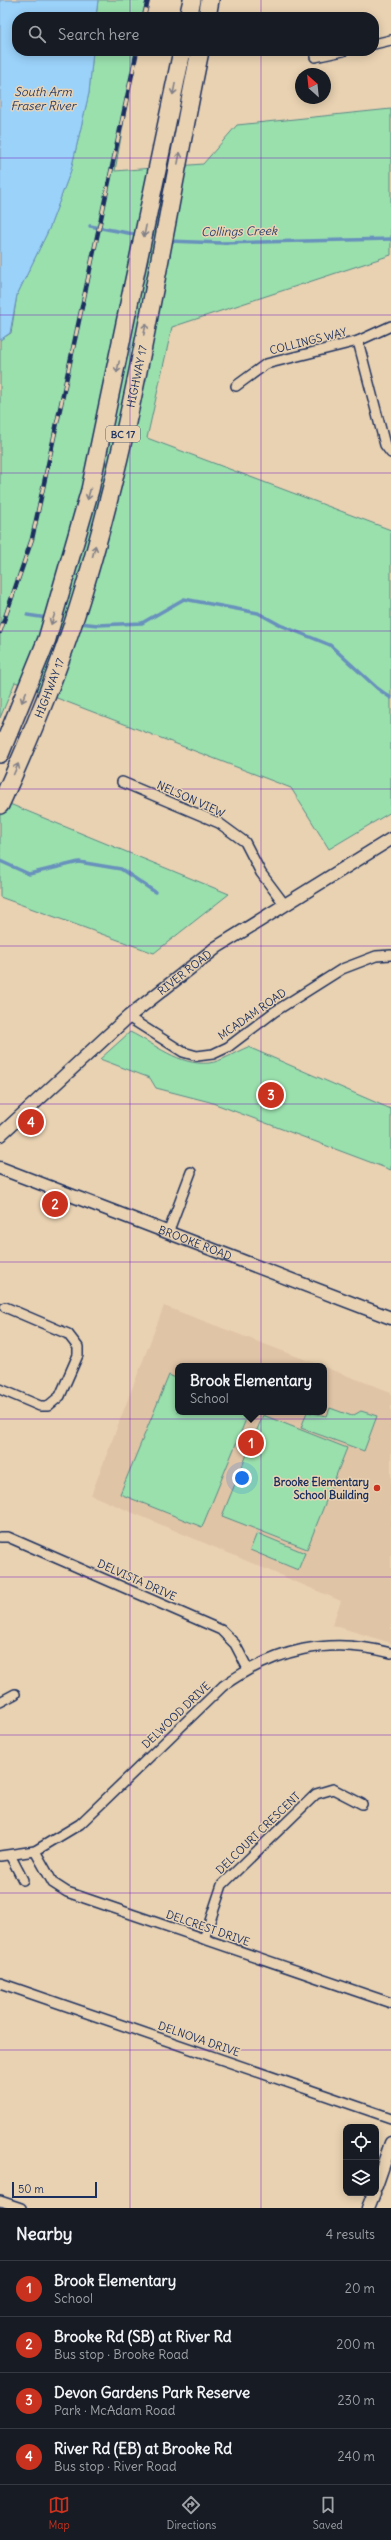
<!DOCTYPE html>
<meta charset="utf-8">
<style>
body{margin:0;font-family:Delius,sans-serif;background:#20242c;color:#f1f3f6}
.controls{position:absolute;right:12px;bottom:12px;display:grid;overflow:hidden;border-radius:8px;box-shadow:0 2px 10px #0003}
.controls button{width:36px;height:36px;display:grid;place-items:center;padding:0;border:0;border-bottom:1px solid #363941;background:#171b24;color:#f1f3f6;font:20px sans-serif}
.compass{position:absolute;left:295px;top:68px;width:36px;height:36px;border-radius:50%;background:#171b24;box-shadow:0 2px 10px #0003;rotate:333deg}
.scale{position:absolute;left:12px;bottom:10px;width:85px;box-sizing:border-box;padding-left:4px;border:2px solid #1b2f5e;border-top:0;font-size:11px;line-height:14px;white-space:nowrap;color:#1b2f5e;-webkit-text-stroke:3px #e9d2b2;paint-order:stroke}
.you{position:absolute;left:242px;top:1478px;width:14px;height:14px;margin:-10px;border:3px solid #fff;border-radius:50%;background:#1a73e8;box-shadow:0 0 0 6px #1a73e833}
.badge{display:grid;place-items:center;width:26px;height:26px;border-radius:50%;background:#c8321e;color:#fff;font-size:13px;font-weight:700}
.pin{position:absolute;translate:-50% -50%;border:2px solid #fff;box-shadow:0 1px 4px #0006}
.popup{position:absolute;left:175px;top:1363px;width:152px;height:52px;box-sizing:border-box;display:grid;place-content:center;border-radius:8px;background:#171b24;filter:drop-shadow(0 1px 3px #0005);font-size:13px;white-space:nowrap;color:#9ea1a6}
.popup b{font-size:15px;color:#f1f3f6}
.popup::after{content:'';position:absolute;left:50%;top:100%;margin-left:-8px;border:8px solid transparent;border-top-color:#171b24}
.list{margin:0;padding:0;list-style:none}
h2{display:flex;justify-content:space-between;align-items:center;height:52px;margin:0;padding:0 16px;font-size:17px}
h2 small{font-size:13px;font-weight:400;color:#9ea1a6}
.list li{display:grid;grid-template-columns:26px 1fr auto;gap:12px;align-items:center;box-sizing:border-box;height:56px;padding:0 16px;border-top:1px solid #363941}
.list b{display:block;font-size:15px;white-space:nowrap}
.list p{margin:0;font-size:13px;white-space:nowrap;color:#9ea1a6}
.list em{font-size:13px;font-style:normal;color:#9ea1a6}
.icon{flex:none;width:22px;height:22px;fill:none;stroke:currentColor;stroke-width:2;stroke-linecap:round;stroke-linejoin:round}
.map{position:relative;flex:none;width:391px;height:2208px;overflow:hidden}
.search{position:absolute;background:#171b24;box-shadow:0 2px 10px #0003;left:12px;right:12px;top:12px;height:44px;display:flex;align-items:center;gap:10px;box-sizing:border-box;padding:0 14px;border-radius:16px;color:#9ea1a6;font-size:15px}
.sheet{height:276px;background:#171b24}
nav{display:flex;justify-content:space-around;align-items:center;box-sizing:border-box;height:56px;border-top:1px solid #363941;background:#171b24;font-size:11px;color:#9ea1a6}
nav a{display:grid;justify-items:center;gap:2px}
nav .on{color:#c8321e}
.map>svg:first-child{display:block}
.built{fill:#e0c4a6}
.green{fill:#9ae0ad;stroke:#5a8886}
.water{fill:#9bd2fa;stroke:#6891bc}
.lines{fill:none;stroke-linecap:round;stroke-linejoin:round}
.stream{stroke:#6891bc;stroke-width:3.5}
.minor-casing{stroke:#1b2f5e;stroke-width:12}
.tertiary-casing{stroke:#1b2f5e;stroke-width:15}
.motorway-casing{stroke:#1b2f5e;stroke-width:20}
.minor{stroke:#e9d2b2;stroke-width:9}
.tertiary{stroke:#e9d2b2;stroke-width:12}
.motorway{stroke:#e9d2b2;stroke-width:17}
.rail-casing{stroke:#1b2f5e;stroke-width:4.5}
.rail{stroke:#e9d2b2;stroke-width:3;stroke-dasharray:9;stroke-linecap:butt}
.oneway{stroke:#828088}
.grid{fill:none;stroke:#7b2cbf;stroke-width:1;stroke-opacity:0.55}
.poi-dot{fill:#c8321e;stroke:#e9d2b2;stroke-width:1.5}
.labels{text-anchor:middle;dominant-baseline:central;stroke-width:3;stroke-linejoin:round;paint-order:stroke}
.shield{fill:#e9d2b2;stroke:#596077;stroke-width:1}
.shield-label{font-size:10px;font-weight:bold;fill:#1b2f5e}
.street-label{font-size:11px;fill:#1b2f5e;stroke:#e9d2b2}
.poi-label{font-size:11px;font-weight:bold;fill:#1b2f5e;stroke:#e9d2b2;text-anchor:end}
.water-label{font-size:12px;font-style:italic;fill:#283f6e;stroke:#e9d2b2}
</style>
<div class="map">
<svg width="391" height="2208" viewBox="0 0 391 2208">
<rect width="100%" height="100%" fill="#e9d2b2"/>
<filter id="ink" filterUnits="userSpaceOnUse"><feTurbulence type="fractalNoise" baseFrequency=".025" numOctaves="2"/><feDisplacementMap in="SourceGraphic" scale="8" xChannelSelector="R" yChannelSelector="G"/><feConvolveMatrix kernelMatrix="1 2 1 2 8 2 1 2 1" color-interpolation-filters="sRGB"/></filter>
<g filter="url(#ink)">
<!-- built -->
<path class="built" d="M164 1306 322 1366H178V1412H324V1367L391 1392V1643L332 1625 341 1601 91 1495Z"/>
<!-- green -->
<g class="green">
<path d="M98 0H146L142 17H96Z"/>
<path d="M93 51H136L115 171 203 164 237 125 391 109V255L172 327 147 438 391 530V812L329 849 291 788 15 682 0 718V340L11 333 17 295 49 229 71 170 89 93Z"/>
<path d="M0 800 229 894 154 953 0 897Z"/>
<path d="M130 1032C155 1044 179 1066 209 1063 221 1062 237 1051 248 1047L391 1109V1170L210 1102 156 1088 150 1078 100 1059Z"/>
<path d="M169 1375 178 1379V1412H249L202 1527 120 1494Z"/>
<path d="M330 1408 352 1416 361 1411 377 1416 364 1451 301 1428 307 1412 327 1416Z"/>
<path d="M263 1415 347 1448 307 1549 222 1516Z"/>
<path d="M257 1533 305 1553 298 1570 250 1550Z"/>
</g>
<!-- water -->
<path class="water" d="M0 0H98L96 17H17V51H93L89 93 71 170 49 229 17 295 10 333 0 340Z"/>
<g class="lines">
<!-- stream -->
<g class="stream">
<path d="M90 226 139 235"/>
<path d="M168 241 222 243 391 239"/>
<path d="M27 615 47 618"/>
<path d="M79 623 98 625 142 623 184 599 258 613 280 625 330 645 377 688 391 698"/>
<path d="M0 861 29 874 79 862 121 869 155 892"/>
</g>
<!-- minor casing -->
<g class="minor-casing">
<g id="minor">
<path d="M374 44 391 40"/>
<path d="M315 57 343 51"/>
<path d="M358 341 385 445 391 453"/>
<path d="M236 386 266 364 358 341 391 326"/>
<path d="M122 782 219 823 245 842 261 873 285 905"/>
<path d="M128 1017 183 1052 197 1056 213 1054 228 1047 274 1012 342 969 376 956 391 955"/>
<path d="M168 1233 191 1172"/>
<path d="M0 1389 40 1406H48L60 1396 78 1355V1347L68 1334 5 1307"/>
<path d="M0 1537H8L221 1630 235 1644 248 1669"/>
<path d="M0 1702 15 1694"/>
<path d="M35 1851 53 1883 67 1892 391 2003"/>
<path d="M10 1855 23 1880"/>
<path d="M0 1856 35 1851 80 1824 223 1686C275 1649 329 1636 391 1653"/>
<path d="M204 1939 222 1885 316 1794 333 1789 362 1804"/>
<path d="M0 1983 391 2118"/>
<path d="M0 2201 21 2208"/>
</g>
</g>
<!-- tertiary casing -->
<g class="tertiary-casing">
<g id="tertiary">
<path id="s1" d="M0 1135 128 1017 217 947 391 839"/>
<path id="s2" d="M0 1168 391 1318"/>
<path d="M376 2186 391 2143"/>
<path d="M368 2208 374 2193"/>
</g>
</g>
<!-- motorway casing -->
<g class="motorway-casing">
<g id="motorway">
<path d="M188 17 192 0"/>
<path d="M207 17 210 0"/>
<path d="M0 754 47 639 90 490 182 51"/>
<path id="s3" d="M0 805C32 735 62 663 84 589 137 414 163 230 200 51"/>
</g>
</g>
<!-- minor -->
<use href="#minor" class="minor"/>
<!-- tertiary -->
<use href="#tertiary" class="tertiary"/>
<!-- motorway -->
<use href="#motorway" class="motorway"/>
<!-- rail casing -->
<g class="rail-casing">
<g id="rail">
<path d="M144 17 148 0"/>
<path d="M0 632 32 539 137 51"/>
</g>
</g>
<!-- rail -->
<use href="#rail" class="rail"/>
</g>
<!-- one-way arrows -->
<defs><path id="oneway-shaft" d="M-6 0H5M1.5-3L5.5 0L1.5 3" fill="none" stroke-width="1.6" stroke-linecap="round" stroke-linejoin="round"/></defs>
<g class="oneway">
<use href="#oneway-shaft" transform="translate(174 89) rotate(101)"/>
<use href="#oneway-shaft" transform="translate(179 158) rotate(-79)"/>
<use href="#oneway-shaft" transform="translate(145 231) rotate(101)"/>
<use href="#oneway-shaft" transform="translate(145 329) rotate(-78)"/>
<use href="#oneway-shaft" transform="translate(118 367) rotate(102)"/>
<use href="#oneway-shaft" transform="translate(89 494) rotate(105)"/>
<use href="#oneway-shaft" transform="translate(94 551) rotate(-75)"/>
<use href="#oneway-shaft" transform="translate(53 619) rotate(109)"/>
<use href="#oneway-shaft" transform="translate(24 697) rotate(113)"/>
<use href="#oneway-shaft" transform="translate(16 769) rotate(-66)"/>
</g>
</g>
<!-- grid -->
<path class="grid" d="M130 0V17M261 0V17M130 51V2208M261 51V2208M0 158H391M0 315H391M0 473H391M0 631H391M0 789H391M0 946H391M0 1104H391M0 1262H391M0 1419H391M0 1577H391M0 1735H391M0 1893H391M0 2050H391"/>
<!-- markers -->
<circle class="poi-dot" cx="377" cy="1488" r="4"/>
<g class="labels">
<!-- shield labels -->
<rect class="shield" x="106" y="426" width="34" height="16" rx="3"/>
<g class="shield-label">
<text x="123" y="434">BC 17</text>
</g>
<!-- street labels -->
<g class="street-label">
<text transform="translate(308 341) rotate(-14)">COLLINGS WAY</text>
<text stroke="none"><textPath href="#s3" startOffset="451">HIGHWAY 17</textPath></text>
<text stroke="none"><textPath href="#s3" startOffset="127">HIGHWAY 17</textPath></text>
<text transform="translate(191 799) rotate(24)">NELSON VIEW</text>
<text stroke="none"><textPath href="#s1" startOffset="246">RIVER ROAD</textPath></text>
<text transform="translate(252 1014) rotate(-35)">MCADAM ROAD</text>
<text stroke="none"><textPath href="#s2" startOffset="209">BROOKE ROAD</textPath></text>
<text transform="translate(137 1580) rotate(24)">DELVISTA DRIVE</text>
<text transform="translate(176 1715) rotate(-44)">DELWOOD DRIVE</text>
<text transform="translate(258 1833) rotate(-44)">DELCOURT CRESCENT</text>
<text transform="translate(208 1928) rotate(19)">DELCREST DRIVE</text>
<text transform="translate(199 2039) rotate(19)">DELNOVA DRIVE</text>
</g>
<!-- poi labels -->
<g class="poi-label">
<text x="369" y="1482">Brooke Elementary<tspan x="369" dy="13">School Building</tspan></text>
</g>
<!-- water labels -->
<g class="water-label">
<text x="43" y="91">South Arm<tspan x="43" dy="14">Fraser River</tspan></text>
<text transform="translate(239 231) rotate(-1)">Collings Creek</text>
</g>
</g>
</svg>
<div class="controls">
<button><svg class="icon" aria-label="locate" viewBox="0 0 24 24"><circle cx="12" cy="12" r="6"/><path d="M12 2v4M12 18v4M2 12h4M18 12h4"/></svg></button>
<button><svg class="icon" aria-label="layers" viewBox="0 0 24 24"><path d="M12 4l9 5-9 5-9-5zM3 14l9 5 9-5"/></svg></button>
</div>
<svg class="compass" viewBox="-18 -18 36 36"><path d="M0-13l5 13h-10z" fill="#e53935"/><path d="M0 13l5-13h-10z" fill="#9ea1a6"/></svg>
<div class="scale">50 m</div>
<div class="you"></div>
<div class="pin badge" style="left:251px;top:1443px">1</div>
<div class="popup"><b>Brook Elementary</b>School</div>
<div class="pin badge" style="left:55px;top:1204px">2</div>
<div class="pin badge" style="left:271px;top:1095px">3</div>
<div class="pin badge" style="left:31px;top:1122px">4</div>
<div class="search"><svg class="icon" aria-label="search" viewBox="0 0 24 24"><circle cx="10" cy="10" r="6"/><path d="M15 15l6 6"/></svg>Search here</div>
</div>
<section class="sheet">
<h2>Nearby<small>4 results</small></h2>
<ul class="list">
<li><span class="badge">1</span><div><b>Brook Elementary</b><p>School</p></div><em>20 m</em></li>
<li><span class="badge">2</span><div><b>Brooke Rd (SB) at River Rd</b><p>Bus stop · Brooke Road</p></div><em>200 m</em></li>
<li><span class="badge">3</span><div><b>Devon Gardens Park Reserve</b><p>Park · McAdam Road</p></div><em>230 m</em></li>
<li><span class="badge">4</span><div><b>River Rd (EB) at Brooke Rd</b><p>Bus stop · River Road</p></div><em>240 m</em></li>
</ul>
</section>
<nav>
<a class="on"><svg class="icon" aria-label="map" viewBox="0 0 24 24"><path d="M3 6l6-2 6 2 6-2v14l-6 2-6-2-6 2zM9 4v14M15 6v14"/></svg>Map</a>
<a><svg class="icon" aria-label="directions" viewBox="0 0 24 24"><path d="M12 3l9 9-9 9-9-9zM9 14v-3h6M13 9l2 2-2 2"/></svg>Directions</a>
<a><svg class="icon" aria-label="saved" viewBox="0 0 24 24"><path d="M7 4h10v16l-5-4-5 4z"/></svg>Saved</a>
</nav>
